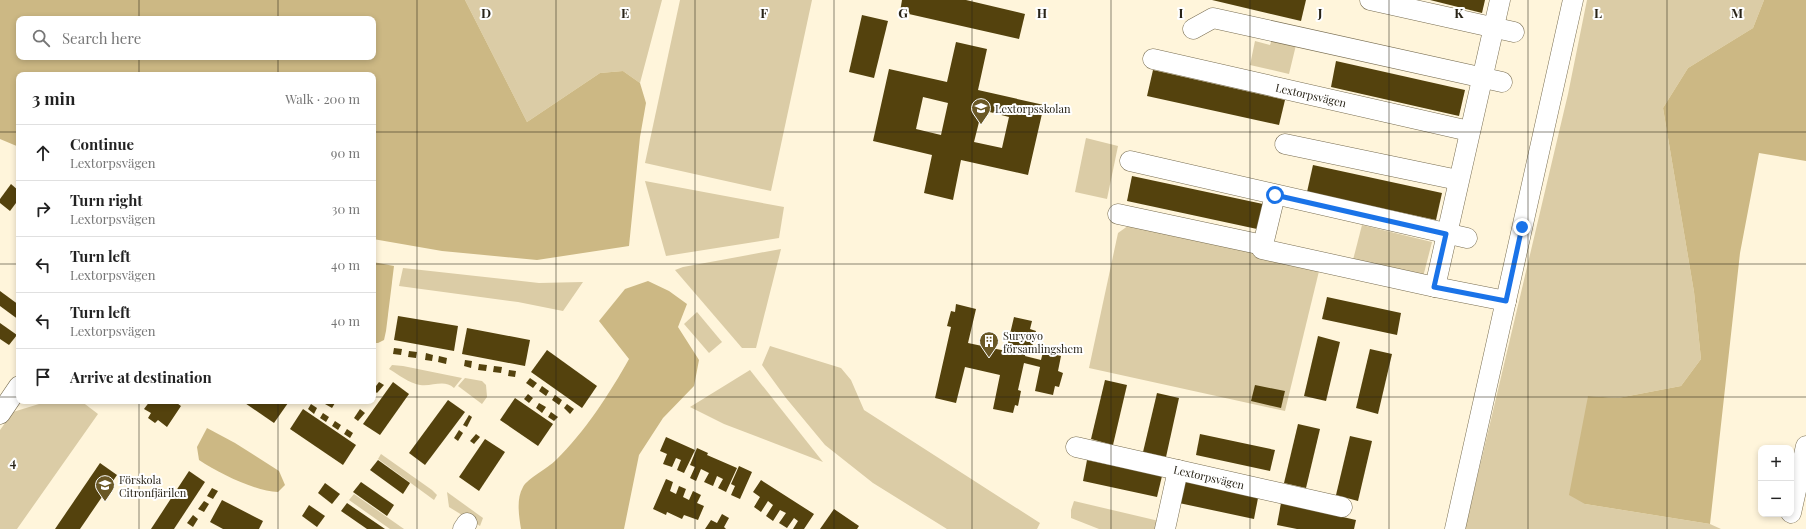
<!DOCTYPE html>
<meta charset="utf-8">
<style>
body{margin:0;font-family:"Playfair Display",serif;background:#f2f2f2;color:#222}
.controls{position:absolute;right:12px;bottom:12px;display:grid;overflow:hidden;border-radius:8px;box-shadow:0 2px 6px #0003}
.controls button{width:36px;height:36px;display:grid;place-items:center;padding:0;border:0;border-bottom:1px solid #e0e0e0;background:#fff;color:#222;font:20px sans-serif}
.stop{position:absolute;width:12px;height:12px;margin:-9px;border:3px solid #1a73e8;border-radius:50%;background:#fff}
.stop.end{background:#1a73e8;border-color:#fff;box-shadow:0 1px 4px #0008}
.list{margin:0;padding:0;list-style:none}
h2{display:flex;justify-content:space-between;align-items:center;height:52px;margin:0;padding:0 16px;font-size:17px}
h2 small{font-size:13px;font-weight:400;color:#767676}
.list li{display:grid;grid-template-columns:26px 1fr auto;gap:12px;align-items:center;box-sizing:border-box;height:56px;padding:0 16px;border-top:1px solid #e0e0e0}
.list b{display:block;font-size:15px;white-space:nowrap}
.list p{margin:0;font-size:13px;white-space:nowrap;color:#767676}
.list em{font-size:13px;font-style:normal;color:#767676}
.icon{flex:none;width:22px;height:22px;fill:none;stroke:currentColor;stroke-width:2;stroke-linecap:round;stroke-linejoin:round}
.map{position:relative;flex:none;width:1806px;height:529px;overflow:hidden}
.search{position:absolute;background:#fff;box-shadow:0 2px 6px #0003;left:16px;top:16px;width:360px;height:44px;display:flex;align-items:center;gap:10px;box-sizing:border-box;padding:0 14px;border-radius:8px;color:#767676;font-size:15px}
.panel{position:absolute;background:#fff;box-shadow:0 2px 6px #0003;left:16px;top:72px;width:360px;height:332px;border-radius:8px}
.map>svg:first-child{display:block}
.green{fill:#dbcca6}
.forest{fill:#ccb884;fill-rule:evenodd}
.building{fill:#54420d;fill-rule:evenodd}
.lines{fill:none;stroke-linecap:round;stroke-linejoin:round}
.minor-casing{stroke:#786d51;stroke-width:21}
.minor{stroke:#fff;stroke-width:20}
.route{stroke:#1a73e8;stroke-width:5}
.grid{fill:none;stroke:#292418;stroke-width:1;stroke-opacity:0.55}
.labels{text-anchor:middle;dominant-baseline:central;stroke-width:4;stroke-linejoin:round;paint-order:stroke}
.street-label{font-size:11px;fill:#292418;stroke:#fff}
.poi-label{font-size:11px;fill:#292418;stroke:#fff;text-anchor:start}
.grid-label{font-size:13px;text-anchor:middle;font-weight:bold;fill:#292418;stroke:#fff;stroke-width:4;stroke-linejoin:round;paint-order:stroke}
</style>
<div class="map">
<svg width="1806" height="529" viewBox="0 0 1806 529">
<rect width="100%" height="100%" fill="#fff5db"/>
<!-- green -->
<g class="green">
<path d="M465 0H662L640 83 623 71 600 73 527 122Z"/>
<path d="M680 0H812L771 191 645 163Z"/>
<path d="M1587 0H1764L1753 28 1688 68 1663 108 1694 292 1701 359 1681 386 1618 398 1588 396 1585 504 1710 524 1721 529H1465L1568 94Z"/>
<path d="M1272 39 1296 45 1289 74 1250 65 1255 41 1270 45Z"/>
<path d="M1086 138 1118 146 1107 199 1075 192Z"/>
<path d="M645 181 784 207 779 238 666 256Z"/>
<path d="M1132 223 1320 267 1285 411 1089 368 1118 233Z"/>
<path d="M1362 225 1432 242 1423 277 1353 260Z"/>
<path d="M781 249 756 348H742L675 270 683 267Z"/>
<path d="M403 268 539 283 583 282 563 311 518 302 399 286Z"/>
<path d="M697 312 722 342 709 353 684 324Z"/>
<path d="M770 346 841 368 851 380 864 410 1040 523 1037 529H947L873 483 825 445 786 398 762 365Z"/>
<path d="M392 365 403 366 462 378 454 388C444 379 432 387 420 385 409 383 399 375 389 369Z"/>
<path d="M750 370 823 462 724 424 690 407Z"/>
<path d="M465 378 482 381 486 385 487 397 482 404 458 386Z"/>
<path d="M42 401H81L98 414 17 529H0V430L13 412 39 404Z"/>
<path d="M381 454 432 490 437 495 434 500 378 459Z"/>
<path d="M447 492 483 518 480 526 449 507Z"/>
<path d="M354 494 404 529H390L349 500Z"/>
<path d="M1074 501 1159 521 1158 529H1099L1071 518V510Z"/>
</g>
<!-- forest -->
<g class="forest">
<path d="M0 0H465L527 122 600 73 623 71 640 83 646 103 640 137 629 246 537 260 442 251 373 239V75H19V147L0 139ZM19 19H373V57H19Z"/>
<path d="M1764 0H1806V161L1759 153 1740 253 1710 524 1585 504 1569 495 1588 396 1618 398 1681 386 1701 359 1694 292 1663 108 1688 68 1753 28Z"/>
<path d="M373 262 394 266 386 331 384 340 378 343H373Z"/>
<path d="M648 281 669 291 687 304 678 327 699 360 694 386 663 418 639 455 624 529H521C519 516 516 499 523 487 527 479 548 468 556 460 584 433 610 393 629 359L599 321 625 289Z"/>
<path d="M207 428 235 443 279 471 285 485 278 492C254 491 219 473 199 460L197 447Z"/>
</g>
<!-- building -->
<g class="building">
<path d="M902 0H966L1025 14 1019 39 900 12Z"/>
<path d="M1212 0H1306L1301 21Z"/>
<path d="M1430 0H1485L1482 13Z"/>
<path d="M862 15 888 21 874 78 849 72Z"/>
<path d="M956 42 987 49 978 90 1044 105 1028 175 961 160 953 200 924 193 932 155 873 141 889 69 947 82ZM923 97 948 103 941 135 916 129ZM982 110 1009 117 1002 148 974 142Z"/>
<path d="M1336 61 1465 90 1459 116 1331 87Z"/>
<path d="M1153 70 1285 100 1279 125 1147 96Z"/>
<path d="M1313 165 1442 193 1436 220 1307 192Z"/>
<path d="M1132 176 1263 204 1257 229 1127 201Z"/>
<path d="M11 184 19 191V199L10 211 0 203V199Z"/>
<path d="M0 291 19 305V320L0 306Z"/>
<path d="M1327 297 1401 313 1397 335 1322 319Z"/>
<path d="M956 304 976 309 968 343 1006 351 1014 317 1032 321 1030 329 1036 331 1032 347 1027 346 1025 356 1041 360 1043 352 1061 356 1058 371 1063 373 1059 387 1055 386 1053 395 1035 391 1040 367 1024 363 1018 390 1021 391 1018 406 1015 405 1013 413 993 409 1000 375 965 367 956 403 935 398 951 327 947 326 951 311 955 312Z"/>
<path d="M398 316 458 326 454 351 394 340Z"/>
<path d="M0 323 17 335 9 345 0 339Z"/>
<path d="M467 328 530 340 525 366 462 354Z"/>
<path d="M1318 336 1340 342 1326 401 1304 396Z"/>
<path d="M394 348 402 349 401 355 393 354Z"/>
<path d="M1370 349 1392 354 1378 414 1356 408Z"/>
<path d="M547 350 597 386 582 408 531 372Z"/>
<path d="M409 351 417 352 416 358 408 357Z"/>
<path d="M426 353 433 355 432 361 425 360Z"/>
<path d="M439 356 447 358 446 364 438 362Z"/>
<path d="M465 360 472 361 471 368 464 366Z"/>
<path d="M479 364 487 365 486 371 478 370Z"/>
<path d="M494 366 502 367 501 373 493 372Z"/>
<path d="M509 370 516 371 515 377 508 376Z"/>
<path d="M530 378 537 383 533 388 526 383Z"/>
<path d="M1105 380 1127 385 1113 445 1091 439Z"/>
<path d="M379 382 384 385 377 393 373 390Z"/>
<path d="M393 382 409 394 380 435 363 424Z"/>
<path d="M1255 385 1285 391 1281 408 1251 401Z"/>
<path d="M542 386 549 391 546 396 539 391Z"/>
<path d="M1157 393 1179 398 1166 457 1143 452Z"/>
<path d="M528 394 533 398 529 403 524 399Z"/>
<path d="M555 395 562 400 559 405 552 400Z"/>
<path d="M515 398 553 424 538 446 500 420Z"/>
<path d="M448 400 465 412 425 465 409 453Z"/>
<path d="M150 401H174L181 406 167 427 158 420 155 423 148 418 151 413 144 409Z"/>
<path d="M242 401H284L288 403 274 423Z"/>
<path d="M327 401 335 403 332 408 325 404Z"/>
<path d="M539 403 546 407 542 413 536 408Z"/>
<path d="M311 404 317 408 314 414 308 409Z"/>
<path d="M567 404 574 409 570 414 564 408Z"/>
<path d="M303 409 356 445 343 465 290 429Z"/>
<path d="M360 409 365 413 358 421 354 418Z"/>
<path d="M551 412 558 417 554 421 548 417Z"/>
<path d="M323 413 329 417 326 422 320 418Z"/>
<path d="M469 415 472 417 467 427 463 425Z"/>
<path d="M335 421 341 425 338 430 332 426Z"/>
<path d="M1298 424 1320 429 1306 488 1284 483Z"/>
<path d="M347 429 353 433 350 438 344 434Z"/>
<path d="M459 430 463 433 458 441 454 438Z"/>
<path d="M476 434 480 437 474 444 470 441Z"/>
<path d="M1200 434 1275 450 1270 471 1196 455Z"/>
<path d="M1350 436 1372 441 1358 501 1336 495Z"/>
<path d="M666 437 695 450 684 473 677 470 681 460 676 458 672 467 663 464 667 454 660 451Z"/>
<path d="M485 439 505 452 479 491 459 477Z"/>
<path d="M697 448 708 453 707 455 737 468 726 492 718 488 723 479 717 476 713 486 704 482 709 473 701 469 696 481 690 478 695 467 690 465Z"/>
<path d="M378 460 410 483 403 494 370 470Z"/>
<path d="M1087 460 1162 476 1157 497 1083 481Z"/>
<path d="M100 463 117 475 80 529H55Z"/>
<path d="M739 466 752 472 740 499 731 495 735 486 731 484Z"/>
<path d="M189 471 205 482 174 529H151Z"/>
<path d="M666 479 673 482 670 491 676 494 679 486 686 489 683 497 689 500 693 491 701 495 697 503 704 506 698 520 684 515 682 519 667 512 666 515 653 509Z"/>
<path d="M761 480 814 514 804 529H793L798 521 794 518 787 528 779 523 786 513 780 510 773 521 766 516 773 505 768 501 761 512 754 507 760 497 753 492Z"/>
<path d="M1184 481 1258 498 1254 519 1179 503Z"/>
<path d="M361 482 394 505 387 516 353 492Z"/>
<path d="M325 483 340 494 332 504 318 493Z"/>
<path d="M212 488 218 491 213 499 207 496Z"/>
<path d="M222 500 263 521 259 529H223L210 522Z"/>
<path d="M204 501 209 504 204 512 198 509Z"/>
<path d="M347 503 385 529H367L341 511Z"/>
<path d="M1281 503 1356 520 1354 529H1297L1277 525Z"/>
<path d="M309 505 325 516 317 527 302 516Z"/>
<path d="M834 509 859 526 857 529H820Z"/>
<path d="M722 514 729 518 724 527 726 529H705L711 520 717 523Z"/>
<path d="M193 515 198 519 193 527 187 523Z"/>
</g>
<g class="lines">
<!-- minor casing -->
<g class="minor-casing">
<g id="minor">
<path d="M1370 0 1514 32"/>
<path d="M1193 29 1213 18 1502 82"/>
<path d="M1153 59 1469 131"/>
<path d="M1285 144 1458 180"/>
<path d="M1130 161 1467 238"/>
<path d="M1275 195 1262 249 1435 287 1506 301"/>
<path d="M1118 214 1263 245"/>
<path d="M1435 287 1500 0"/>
<path d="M0 414 19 386"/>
<path d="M1076 447 1342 507"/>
<path d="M1791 513 1806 446"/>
<path d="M463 529 467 523"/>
<path d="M1165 529 1178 470"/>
<path d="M1455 529 1573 0"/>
</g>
</g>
<!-- minor -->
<use href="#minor" class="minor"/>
</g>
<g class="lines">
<!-- route -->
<path class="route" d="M1275 195 1446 234 1434 287 1506 301 1522 227"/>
</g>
<!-- grid -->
<path class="grid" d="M139 0V19M278 0V19M417 0V529M556 0V529M695 0V529M834 0V529M972 0V529M1111 0V529M1250 0V529M1389 0V529M1528 0V529M1667 0V529M139 57V75M278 57V75M0 132H19M373 132H1806M0 264H19M373 264H1806M0 397H19M373 397H1806M139 401V529M278 401V529"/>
<!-- icons -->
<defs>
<g id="school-pin" transform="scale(1)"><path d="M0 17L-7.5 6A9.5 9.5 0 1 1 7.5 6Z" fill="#6a5826" stroke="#fff"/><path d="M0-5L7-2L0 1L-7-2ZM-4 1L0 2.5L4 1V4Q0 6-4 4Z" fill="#fff"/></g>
<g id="building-pin" transform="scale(1)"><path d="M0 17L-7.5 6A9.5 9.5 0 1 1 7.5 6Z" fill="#6a5826" stroke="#fff"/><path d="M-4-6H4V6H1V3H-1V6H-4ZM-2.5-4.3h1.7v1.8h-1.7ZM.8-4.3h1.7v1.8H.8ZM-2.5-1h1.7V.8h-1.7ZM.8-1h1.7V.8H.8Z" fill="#fff"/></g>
</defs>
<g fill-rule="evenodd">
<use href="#school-pin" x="981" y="108"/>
<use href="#building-pin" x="989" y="341"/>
<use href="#school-pin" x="105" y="485"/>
</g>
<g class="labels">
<!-- street labels -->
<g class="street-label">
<text transform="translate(1311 95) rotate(13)">Lextorpsvägen</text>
<text transform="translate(1209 477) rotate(13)">Lextorpsvägen</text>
</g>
<!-- poi labels -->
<g class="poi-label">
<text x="995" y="108">Lextorpsskolan</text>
<text x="1003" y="335">Suryoyo<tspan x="1003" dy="13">församlingshem</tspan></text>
<text x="119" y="479">Förskola<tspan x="119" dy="13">Citronfjärilen</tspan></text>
</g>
</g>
<g class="grid-label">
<text x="486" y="18">D</text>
<text x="625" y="18">E</text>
<text x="764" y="18">F</text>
<text x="903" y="18">G</text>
<text x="1042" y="18">H</text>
<text x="1181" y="18">I</text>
<text x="1320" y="18">J</text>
<text x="1459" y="18">K</text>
<text x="1598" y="18">L</text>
<text x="1737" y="18">M</text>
<text x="13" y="467">4</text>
</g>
</svg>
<div class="controls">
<button>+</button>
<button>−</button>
</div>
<div class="stop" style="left:1275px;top:195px"></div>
<div class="stop end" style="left:1522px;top:227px"></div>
<div class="search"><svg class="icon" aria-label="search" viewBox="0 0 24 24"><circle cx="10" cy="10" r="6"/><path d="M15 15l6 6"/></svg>Search here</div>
<section class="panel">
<h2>3 min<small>Walk · 200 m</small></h2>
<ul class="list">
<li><svg class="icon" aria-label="ahead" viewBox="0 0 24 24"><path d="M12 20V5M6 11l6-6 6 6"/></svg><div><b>Continue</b><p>Lextorpsvägen</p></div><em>90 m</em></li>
<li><svg class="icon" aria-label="right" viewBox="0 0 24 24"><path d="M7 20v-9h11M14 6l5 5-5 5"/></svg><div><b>Turn right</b><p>Lextorpsvägen</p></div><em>30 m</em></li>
<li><svg class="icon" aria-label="left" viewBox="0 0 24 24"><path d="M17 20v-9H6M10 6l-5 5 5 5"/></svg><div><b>Turn left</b><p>Lextorpsvägen</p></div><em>40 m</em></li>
<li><svg class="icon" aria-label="left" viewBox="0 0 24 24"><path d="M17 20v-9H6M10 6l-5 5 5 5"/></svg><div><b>Turn left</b><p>Lextorpsvägen</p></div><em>40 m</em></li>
<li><svg class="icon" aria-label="arrive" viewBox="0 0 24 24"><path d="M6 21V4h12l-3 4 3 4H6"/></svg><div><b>Arrive at destination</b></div></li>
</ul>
</section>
</div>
